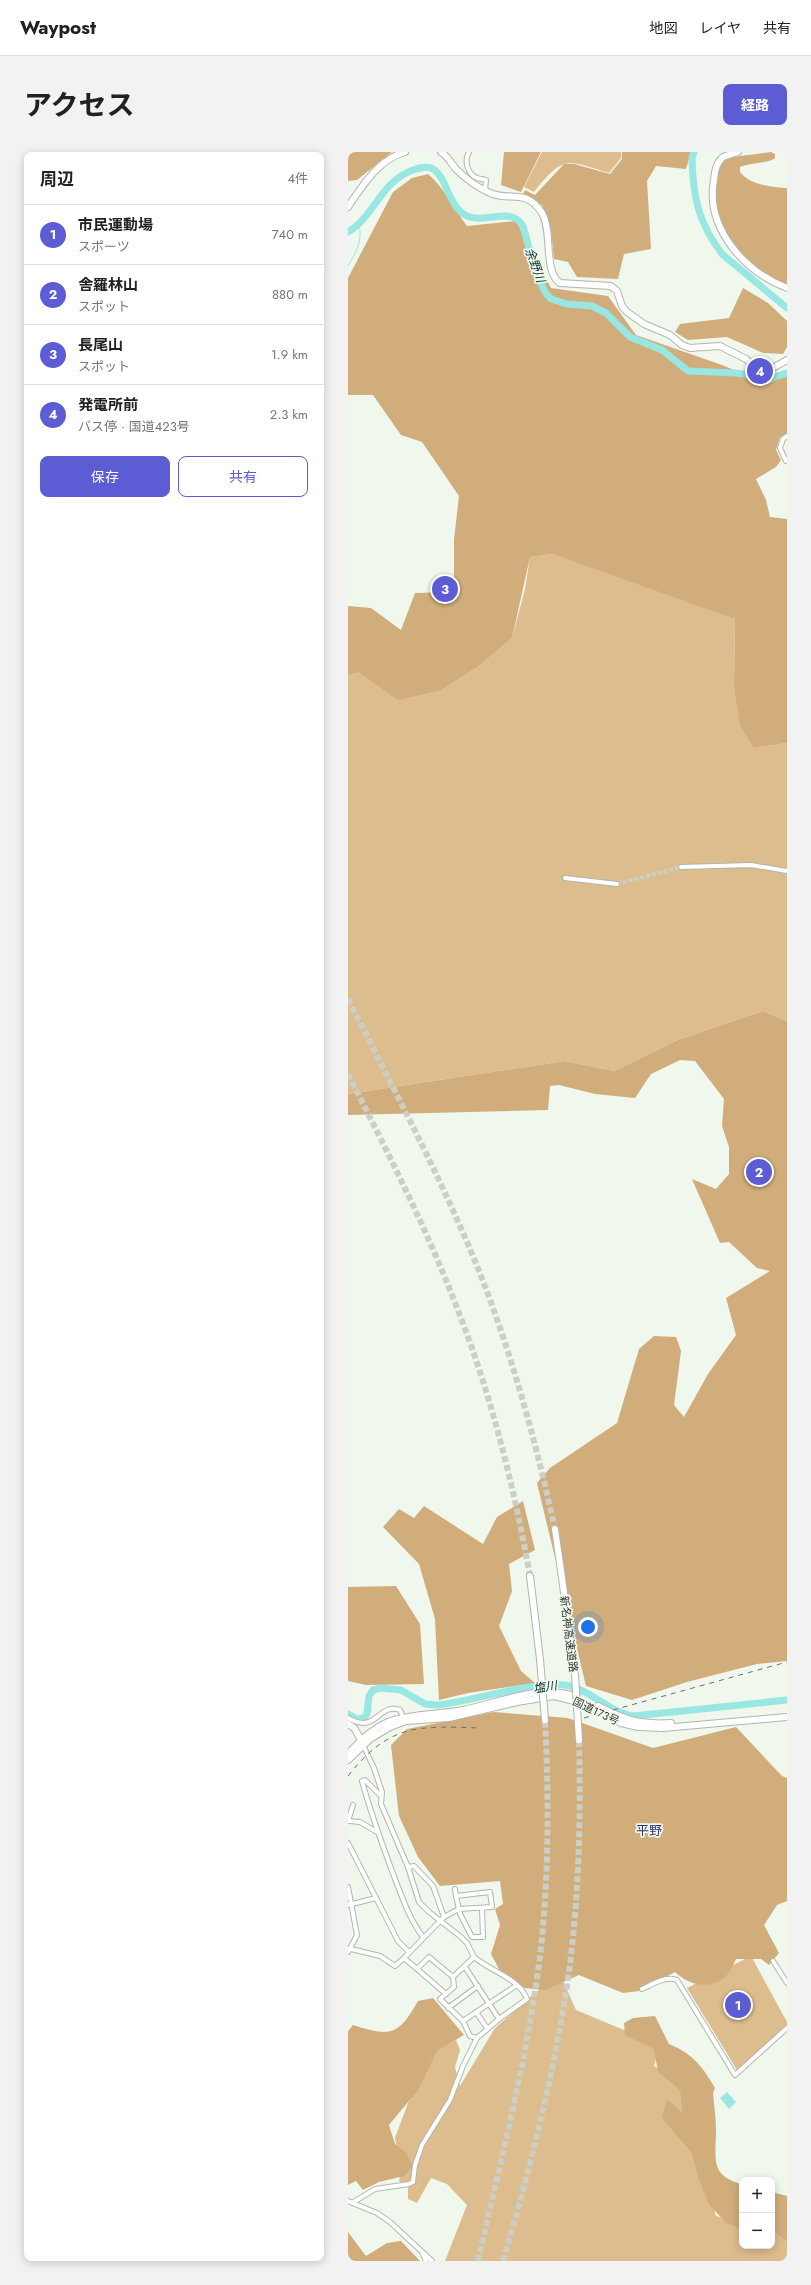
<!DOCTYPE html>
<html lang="ja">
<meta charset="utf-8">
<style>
body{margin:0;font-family:Jost,"Noto Sans JP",sans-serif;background:#f2f2f2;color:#202124}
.controls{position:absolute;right:12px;bottom:12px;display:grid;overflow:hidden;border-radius:8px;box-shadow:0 2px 10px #0003}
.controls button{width:36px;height:36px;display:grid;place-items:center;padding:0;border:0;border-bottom:1px solid #e0e0e0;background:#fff;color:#202124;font:20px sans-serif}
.you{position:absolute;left:240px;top:1475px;width:14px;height:14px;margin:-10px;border:3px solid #fff;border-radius:50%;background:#1a73e8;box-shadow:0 0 0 6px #1a73e833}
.badge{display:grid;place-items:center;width:26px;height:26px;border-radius:50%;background:#5c5cd4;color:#fff;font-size:13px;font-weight:700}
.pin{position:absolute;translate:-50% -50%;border:2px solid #fff;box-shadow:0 1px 4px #0006}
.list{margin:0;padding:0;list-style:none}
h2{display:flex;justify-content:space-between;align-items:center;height:52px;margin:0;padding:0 16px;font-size:17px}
h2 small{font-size:13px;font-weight:400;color:#757577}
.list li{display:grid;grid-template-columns:26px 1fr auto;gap:12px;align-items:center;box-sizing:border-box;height:60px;padding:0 16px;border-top:1px solid #e0e0e0}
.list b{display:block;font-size:15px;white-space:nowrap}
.list p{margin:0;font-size:13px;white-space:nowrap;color:#757577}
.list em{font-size:13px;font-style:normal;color:#757577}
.actions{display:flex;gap:8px;padding:12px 16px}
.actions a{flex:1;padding:9px 0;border:1px solid #5c5cd4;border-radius:8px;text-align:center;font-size:14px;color:#5c5cd4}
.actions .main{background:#5c5cd4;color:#fff}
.map{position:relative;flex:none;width:439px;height:2109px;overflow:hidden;border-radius:8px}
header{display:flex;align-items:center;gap:24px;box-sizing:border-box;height:56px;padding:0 20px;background:#fff;border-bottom:1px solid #e0e0e0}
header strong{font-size:19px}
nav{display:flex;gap:22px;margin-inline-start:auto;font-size:14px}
.intro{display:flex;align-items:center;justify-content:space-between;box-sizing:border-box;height:96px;padding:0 24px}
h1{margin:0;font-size:28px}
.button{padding:10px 18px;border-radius:8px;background:#5c5cd4;color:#fff;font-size:14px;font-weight:700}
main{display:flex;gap:24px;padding:0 24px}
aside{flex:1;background:#fff;border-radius:8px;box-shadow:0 2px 10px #0003}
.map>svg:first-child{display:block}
.green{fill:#ddbc8e}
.forest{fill:#d0ad7b}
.water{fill:#98e7e3}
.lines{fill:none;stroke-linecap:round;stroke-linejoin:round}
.stream{stroke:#98e7e3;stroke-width:1}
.river{stroke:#98e7e3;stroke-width:7}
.minor-tunnel{stroke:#cad0c6;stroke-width:4;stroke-dasharray:4 2;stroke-linecap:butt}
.highway-tunnel{stroke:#cad0c6;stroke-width:6;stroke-dasharray:6 3;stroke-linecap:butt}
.minor-casing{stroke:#b0b7ac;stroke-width:6}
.highway-casing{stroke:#b0b7ac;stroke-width:8}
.minor{stroke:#fff;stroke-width:4}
.highway{stroke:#fff;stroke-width:6}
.rail{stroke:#6a6e68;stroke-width:1;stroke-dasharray:5 5;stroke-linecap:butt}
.highway-bridge-casing{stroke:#b0b7ac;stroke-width:8;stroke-linecap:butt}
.highway-bridge{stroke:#fff;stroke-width:6}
.labels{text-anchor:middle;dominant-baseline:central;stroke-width:3.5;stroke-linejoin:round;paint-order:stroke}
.street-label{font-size:11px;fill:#323530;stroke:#f0f7ec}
.water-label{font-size:12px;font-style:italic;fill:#08312f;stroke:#f0f7ec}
.quarter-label{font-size:13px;fill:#323570;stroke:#f0f7ec}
</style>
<header>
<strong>Waypost</strong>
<nav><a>地図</a><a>レイヤ</a><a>共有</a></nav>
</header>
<div class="intro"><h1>アクセス</h1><a class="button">経路</a></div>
<main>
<aside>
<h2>周辺<small>4件</small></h2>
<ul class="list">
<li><span class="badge">1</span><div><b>市民運動場</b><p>スポーツ</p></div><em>740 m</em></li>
<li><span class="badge">2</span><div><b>舎羅林山</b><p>スポット</p></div><em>880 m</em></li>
<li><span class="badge">3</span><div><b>長尾山</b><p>スポット</p></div><em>1.9 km</em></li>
<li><span class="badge">4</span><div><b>発電所前</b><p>バス停 · 国道423号</p></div><em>2.3 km</em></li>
</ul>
<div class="actions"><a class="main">保存</a><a>共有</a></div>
</aside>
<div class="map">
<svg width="439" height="2109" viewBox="0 0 439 2109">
<rect width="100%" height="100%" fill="#f0f7ec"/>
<!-- green -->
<g class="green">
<path d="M194 0H273V6L261 21C218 8 216 3 186 40L176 35Z"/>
<path d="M205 402 291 430 387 467 386 534 406 596 439 591V869L415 859 330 888 266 919 217 909 0 942V523L11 519 94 538 131 514 164 486 177 437 182 405Z"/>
<path d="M403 1804 439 1870V1874L389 1918 339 1836Z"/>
<path d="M203 1827 215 1829 228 1858 307 1891 310 1900 306 1914 331 1926 368 2064 394 2071V2094H424V2077L439 2082V2109H97L119 2053 99 2032 83 2026 69 2051 60 2047V2034L51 2029 53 2020 47 1986 60 1951 88 1899 108 1888 112 1898 107 1915 112 1934 147 1876Z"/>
</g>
<!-- forest -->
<g class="forest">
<path d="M0 0H44L9 28 0 29Z"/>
<path d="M156 0H193L173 40 153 33Z"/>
<path d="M274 0H343L338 17 308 14 299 29 303 97 276 102 270 127 229 125 220 110 206 107 203 78 194 53 175 42 177 38 187 43 216 12H226L262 22 274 7Z"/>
<path d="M423 0 427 2V6C422 11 402 11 392 15V20C402 33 423 35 439 36V134C400 118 365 79 368 35 369 25 370 14 377 6Z"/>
<path d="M80 22C95 34 107 58 119 74L168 69 203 136 260 144 288 183 374 213 420 232 439 222V281L432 285 428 298 433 308 428 315 408 327 418 348 422 365 439 367V591L406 596 392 574 386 534 387 467 205 402 182 405 164 486 131 514 94 538 50 548 11 520 0 523V454L23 456 53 478 67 441 106 440V388L111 344 74 290 53 283 25 243H0V126L45 40 64 26Z"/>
<path d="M395 136 420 151 439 169V195L435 202 415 201 379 185 340 188 327 180 332 172 381 166Z"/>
<path d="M415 859 439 869V1509L409 1512 339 1530 284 1548 238 1534 189 1331 202 1316 269 1271 291 1197 306 1184 328 1185 333 1199 326 1253 336 1265 360 1222 388 1183 378 1146 422 1119 409 1116 381 1090 372 1091 344 1027 368 1037 381 1022V995L374 974 376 947 347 909 332 908 303 922 287 946 247 942 211 933 202 934 200 958 0 963V942L217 909 266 919 330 888Z"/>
<path d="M175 1349 187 1398 161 1412 164 1439 151 1474 173 1519 187 1531 120 1541 91 1548 87 1467 71 1412 35 1375 51 1357 66 1366 76 1354 135 1392 149 1365Z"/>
<path d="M48 1434 72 1472 76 1532 18 1533 0 1529V1435Z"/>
<path d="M146 1560 220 1566 305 1596 388 1575 434 1624 439 1626V1749L429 1753 416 1773 431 1801 421 1813 413 1807H388C385 1813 381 1822 376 1826 359 1838 341 1833 327 1820L291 1839 275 1841 231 1823 197 1838 177 1836 154 1823 143 1802 152 1773 147 1757 155 1752 152 1729 92 1734 70 1705 51 1664 43 1593 59 1577Z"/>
<path d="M85 1846 116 1883 89 1899 70 1938 41 1973 47 1992 58 2001 65 2014 56 2024 31 2030 15 2038 8 2029 0 2033V1879L5 1873C43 1885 50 1884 70 1849Z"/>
<path d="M307 1864 321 1892C345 1902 354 1914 367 1936L365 1941C366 1953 368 1966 368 1978 368 2005 361 2024 394 2032V2077L378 2071 361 2052 350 2025 344 2001 314 1966 319 1947 335 1962 332 1938 310 1920 306 1897 277 1883 276 1871 285 1866Z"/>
<path d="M424 2040 439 2044V2089L428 2081H424Z"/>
<path d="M0 2080 18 2104 39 2091 53 2089 72 2109H0Z"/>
</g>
<!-- water -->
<path class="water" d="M379 1940 388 1950 381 1957 372 1946Z"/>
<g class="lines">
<!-- stream -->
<path class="stream" d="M0 114C8 100 15 89 11 73"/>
<!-- river -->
<g class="river">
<path d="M346 0 344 6C345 45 350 70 374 102L439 156"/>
<path d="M0 80C27 64 32 30 65 18 71 16 77 14 83 16 100 23 99 58 122 65 142 71 163 54 175 74L188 121 197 140 203 147 219 152 244 154 258 161 282 185 314 198 340 219 388 221 423 226 439 221"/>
<path d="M0 1562 9 1567 16 1566 19 1562 21 1544 25 1538 33 1536 53 1538 77 1552 89 1553C121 1550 197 1526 222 1534 245 1540 263 1561 286 1564L439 1548"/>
</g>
<!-- minor-tunnel -->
<path class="minor-tunnel" d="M269 732 333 715"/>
<!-- highway-tunnel -->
<g class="highway-tunnel">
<path d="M0 847C42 930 86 1012 122 1097 160 1187 186 1282 207 1377"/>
<path d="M0 922C40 1001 80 1079 111 1161 144 1246 166 1335 182 1424"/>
<path d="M130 2109C153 2008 179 1907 192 1804 201 1726 201 1647 197 1568"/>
<path d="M155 2109C183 2014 207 1918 221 1820 231 1744 233 1666 231 1588"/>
</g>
<!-- minor casing -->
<g class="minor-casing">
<g id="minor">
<path d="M121 0C116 8 119 22 129 26 132 27 135 27 138 28L137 38"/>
<path d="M438 309 432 296 435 287 439 284"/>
<path d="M333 715 403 713 439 719"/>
<path d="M217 726 269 732"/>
<path d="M0 1566C29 1583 30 1550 52 1558L55 1565"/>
<path d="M15 1593 26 1616 34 1640 33 1652 60 1715 71 1750 81 1760 113 1785 119 1791 126 1805 105 1825 106 1835 92 1847 115 1869 169 1833"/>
<path d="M33 1644 17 1628 14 1629C22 1659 33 1689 44 1719 53 1742 60 1765 75 1785"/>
<path d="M0 1669 5 1653"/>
<path d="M1 1669 12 1670 29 1680"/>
<path d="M0 1691 28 1746"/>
<path d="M60 1715 66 1714 85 1734 96 1765"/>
<path d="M0 1735 9 1783 0 1800"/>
<path d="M108 1744 112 1762 124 1785H135L134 1756"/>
<path d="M0 1753 28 1746 50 1789 61 1800"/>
<path d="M3 1797 32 1804 47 1814 56 1806"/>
<path d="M425 1809 439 1831"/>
<path d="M117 1815 151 1867"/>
<path d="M69 1817 56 1806 96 1765 111 1757 144 1755 142 1740 108 1744 107 1737"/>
<path d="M294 1837C303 1833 319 1823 329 1828L387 1923 439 1876"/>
<path d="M98 1842 69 1817 81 1805 105 1825"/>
<path d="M100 1856 130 1834"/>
<path d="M128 1860 139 1876"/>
<path d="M115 1869 122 1884 129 1886 151 1867 179 1847C171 1826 142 1819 126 1805"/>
<path d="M0 2049 29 2061 42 2070 84 2109"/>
<path d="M4 2051 27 2037 61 2032 65 2030 67 2013 74 1993 102 1948 115 1914 129 1886"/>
<path d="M74 2100 78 2109"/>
</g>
</g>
<!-- highway casing -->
<g class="highway-casing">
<g id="highway">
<path d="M93 0C101 5 103 12 109 18 118 27 131 36 142 41 162 50 177 35 194 61 205 80 195 119 212 131L263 134 269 139 274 154 279 160 296 172 322 183 334 193 342 196 372 194 398 207 412 219 421 218 439 208"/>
<path d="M390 0 375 5C368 11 367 19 366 28 357 76 397 120 439 136"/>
<path d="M0 55C14 34 31 7 57 0"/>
<path d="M207 1377 214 1426"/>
<path d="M182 1424 192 1507"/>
<path d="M250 1554C277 1568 292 1573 323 1571"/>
<path d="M0 1572 6 1576 15 1591"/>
<path d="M0 1602C11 1589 24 1577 40 1570 65 1561 90 1563 115 1558 151 1551 193 1531 229 1545"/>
<path d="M0 1608 22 1587 42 1575 58 1569 101 1566 169 1550 206 1544 238 1552 273 1571 290 1575 315 1576 439 1565"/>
</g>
</g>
<!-- minor -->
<use href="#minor" class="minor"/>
<!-- highway -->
<use href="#highway" class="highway"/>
<!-- rail -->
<g class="rail">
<path d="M236 1566 439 1510"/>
<path d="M0 1624C42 1571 70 1574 133 1576"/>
</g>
<!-- highway-bridge casing -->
<g class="highway-bridge-casing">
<g id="highway-bridge">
<path d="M214 1426 227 1523 231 1588"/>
<path d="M192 1507 197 1568"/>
</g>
</g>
<!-- highway-bridge -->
<use href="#highway-bridge" class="highway-bridge"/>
</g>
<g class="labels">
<!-- street labels -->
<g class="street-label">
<text transform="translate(221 1482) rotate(83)">新名神高速道路</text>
<text transform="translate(248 1559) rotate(25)">国道173号</text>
</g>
<!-- water labels -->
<g class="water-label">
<text transform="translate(187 113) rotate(70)">余野川</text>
<text transform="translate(197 1535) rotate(-8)">塩川</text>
</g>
<!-- quarter labels -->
<g class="quarter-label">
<text x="301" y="1678">平野</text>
</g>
</g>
</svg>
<div class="controls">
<button>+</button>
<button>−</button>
</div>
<div class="you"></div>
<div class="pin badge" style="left:390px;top:1853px">1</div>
<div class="pin badge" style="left:411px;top:1020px">2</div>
<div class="pin badge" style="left:97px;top:437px">3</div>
<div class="pin badge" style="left:412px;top:219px">4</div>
</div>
</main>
